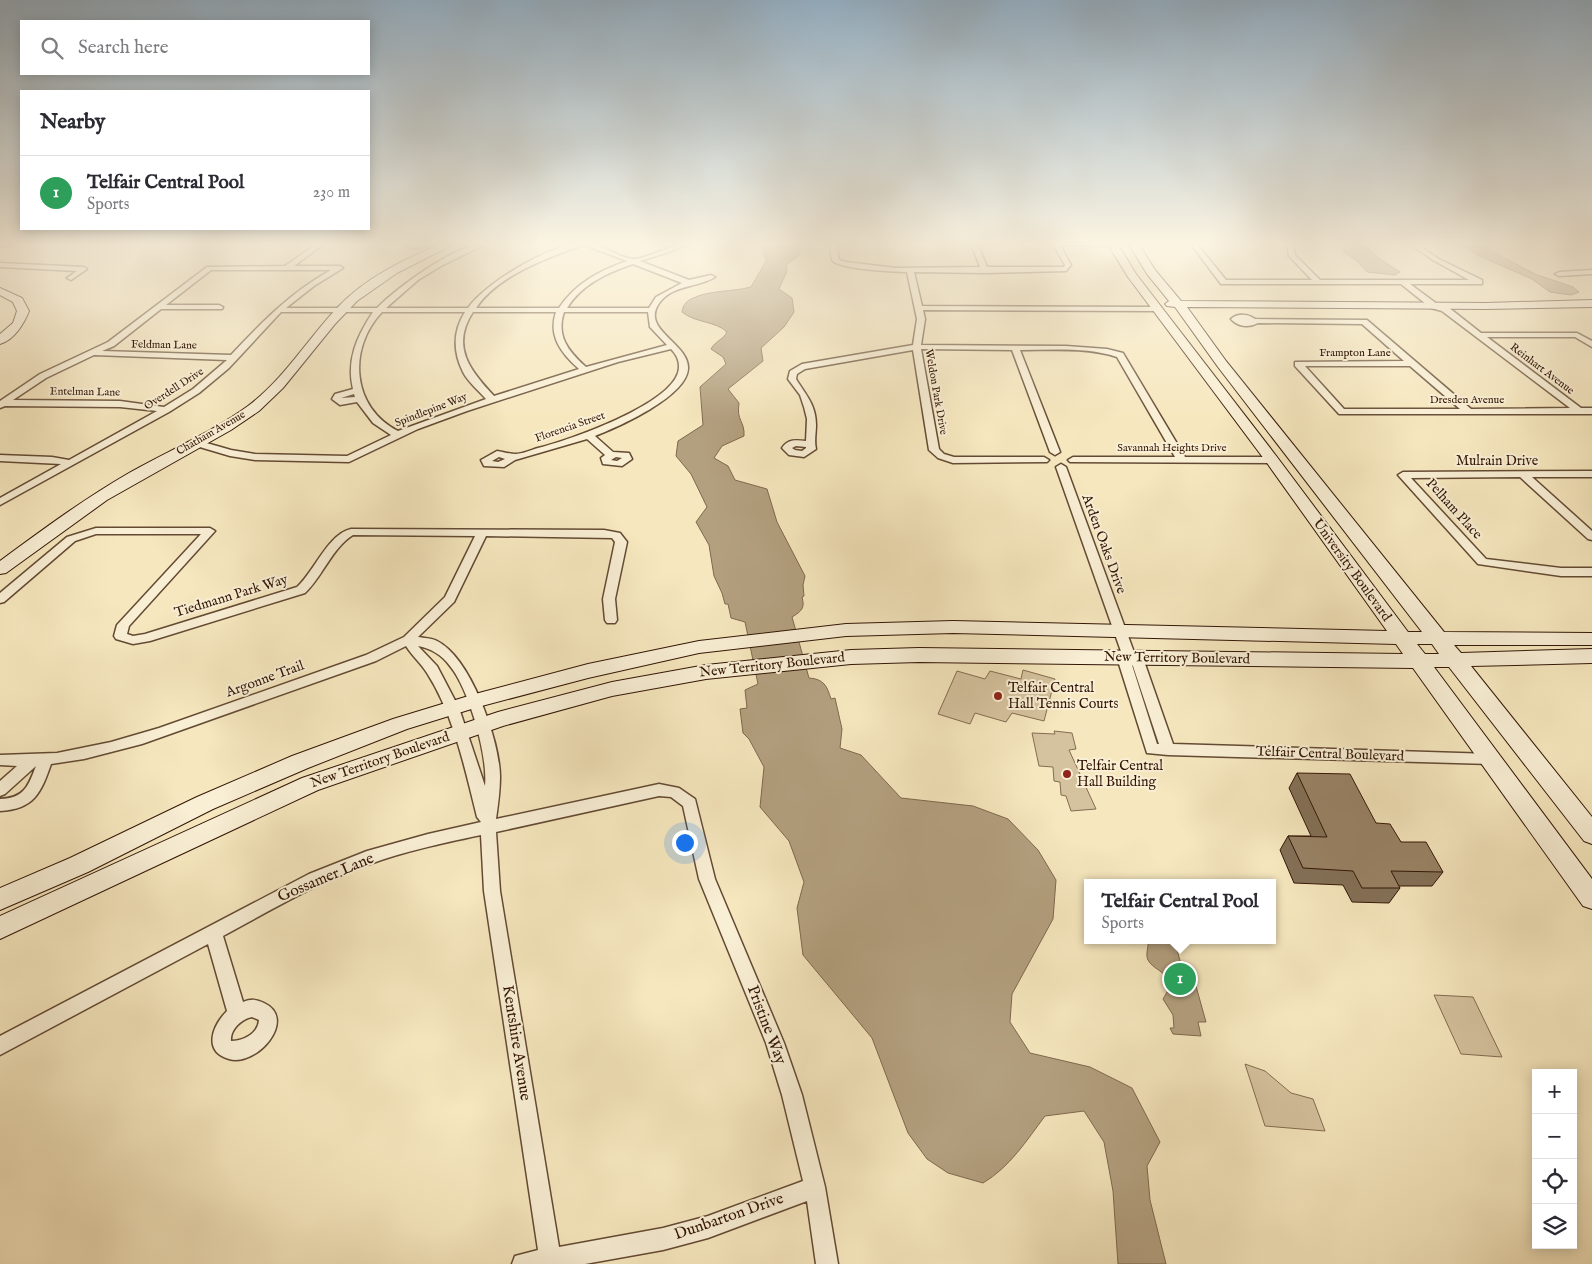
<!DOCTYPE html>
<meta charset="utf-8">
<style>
body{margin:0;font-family:"IM FELL English",serif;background:#f2f2f3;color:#2b2b33}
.controls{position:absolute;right:15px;bottom:15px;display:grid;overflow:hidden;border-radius:0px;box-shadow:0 2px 12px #0003}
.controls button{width:45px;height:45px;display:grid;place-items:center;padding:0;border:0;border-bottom:1px solid #e1e1e2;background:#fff;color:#2b2b33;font:25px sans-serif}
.you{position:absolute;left:684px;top:842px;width:18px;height:18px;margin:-12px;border:4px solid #fff;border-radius:50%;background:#1a73e8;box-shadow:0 0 0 8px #1a73e833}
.badge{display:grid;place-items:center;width:32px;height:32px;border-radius:50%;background:#8f2418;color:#fff;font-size:16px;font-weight:700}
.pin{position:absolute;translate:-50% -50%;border:2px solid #fff;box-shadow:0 1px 5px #0006}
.popup{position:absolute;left:1084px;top:879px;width:192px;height:65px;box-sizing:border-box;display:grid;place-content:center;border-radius:0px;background:#fff;filter:drop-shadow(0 1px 4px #0005);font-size:16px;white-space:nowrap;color:#7c7c81}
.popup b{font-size:19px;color:#2b2b33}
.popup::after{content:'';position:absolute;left:50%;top:100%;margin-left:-10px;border:10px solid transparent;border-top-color:#fff}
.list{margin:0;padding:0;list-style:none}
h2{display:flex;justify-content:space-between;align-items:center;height:65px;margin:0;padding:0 20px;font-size:21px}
h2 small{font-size:16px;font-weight:400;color:#7c7c81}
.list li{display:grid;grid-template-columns:32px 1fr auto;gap:15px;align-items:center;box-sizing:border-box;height:75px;padding:0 20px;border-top:1px solid #e1e1e2}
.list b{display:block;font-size:19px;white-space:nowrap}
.list p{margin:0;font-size:16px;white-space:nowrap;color:#7c7c81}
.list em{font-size:16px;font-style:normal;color:#7c7c81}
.icon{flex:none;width:28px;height:28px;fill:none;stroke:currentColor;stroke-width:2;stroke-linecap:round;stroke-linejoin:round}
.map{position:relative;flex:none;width:1592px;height:1264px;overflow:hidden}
.search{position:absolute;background:#fff;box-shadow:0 2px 12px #0003;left:20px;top:20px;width:350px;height:55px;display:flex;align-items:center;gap:12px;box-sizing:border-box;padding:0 18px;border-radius:0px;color:#7c7c81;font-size:19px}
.panel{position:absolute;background:#fff;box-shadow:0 2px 12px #0003;left:20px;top:90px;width:350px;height:140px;border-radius:0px}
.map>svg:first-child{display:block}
.green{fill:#d5c39f;stroke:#846c52}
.water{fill:#b3a07f;stroke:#7f684e}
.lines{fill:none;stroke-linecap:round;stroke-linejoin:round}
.street-casing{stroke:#634a33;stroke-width:3}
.secondary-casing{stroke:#321505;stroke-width:2}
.street{fill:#f9efd5;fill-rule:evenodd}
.secondary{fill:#f9efd5;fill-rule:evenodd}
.wall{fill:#837057;stroke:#321505}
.building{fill:#988265;stroke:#321505}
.poi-dot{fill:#8f2418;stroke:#f9efd5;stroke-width:2}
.labels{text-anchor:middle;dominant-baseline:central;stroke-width:4;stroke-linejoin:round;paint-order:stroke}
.far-street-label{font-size:11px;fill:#321505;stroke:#f9efd5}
.street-label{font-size:14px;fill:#321505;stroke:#f9efd5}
.poi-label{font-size:14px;fill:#321505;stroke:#f9efd5;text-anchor:start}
.near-street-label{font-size:16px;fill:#321505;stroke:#f9efd5}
</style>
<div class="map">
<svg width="1592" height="1264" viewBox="0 0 1592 1264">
<rect width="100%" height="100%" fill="#f6e7be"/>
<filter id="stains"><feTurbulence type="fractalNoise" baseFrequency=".004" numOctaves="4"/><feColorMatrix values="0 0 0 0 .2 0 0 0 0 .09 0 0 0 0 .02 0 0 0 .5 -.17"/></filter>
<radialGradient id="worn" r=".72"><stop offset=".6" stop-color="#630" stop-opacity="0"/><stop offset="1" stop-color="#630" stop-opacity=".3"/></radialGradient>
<!-- green -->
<g class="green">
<path d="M1023 670 1055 679 1044 721 1012 713 1006 722 975 713 970 724 938 714 957 671 985 679 990 671 1021 679Z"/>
<path d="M1054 731 1072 733 1076 749 1069 750 1096 809 1071 811 1066 796 1061 795 1060 782 1054 781 1053 767 1039 766 1032 733 1055 734Z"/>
<path d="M1434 995 1473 997 1502 1057 1461 1054Z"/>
<path d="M1245 1064 1265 1071 1291 1093 1313 1099 1325 1131 1265 1126Z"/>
</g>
<!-- water -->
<g class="water">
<path d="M766 243H799L795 245 799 250V255L786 265 787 271 779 289 792 298 794 312 784 327 761 348 763 361 728 389 739 403C736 421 745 421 744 436L722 446 714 458 728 466 735 480 767 489 777 522 805 576 803 585 804 596 802 597C805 608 802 611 792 617L809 678C824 679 827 686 831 699L835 698 842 729 840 748 861 755 901 798 973 806 1008 819 1038 850 1056 880 1053 919 1012 994 1010 1022 1030 1053 1090 1067 1132 1088 1160 1142 1147 1166 1150 1200 1166 1264H1118L1113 1191 1104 1142 1084 1111 1045 1116C1027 1140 1010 1167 983 1183L948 1173 927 1159 908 1133 872 1038 803 955 797 908 804 882 789 841 760 807 764 767 749 739 743 733 740 709 747 708 745 690 758 684 745 622 731 618 728 604H725L722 593 714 576 709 545 696 522 707 507 691 474 676 456 678 441 703 425 700 387 726 364 723 357 711 349C715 341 723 340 727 332 716 321 695 323 682 312 683 306 685 302 691 299 708 290 732 292 751 287L766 261 763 250Z"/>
<path d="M1344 243H1364L1377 257 1400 272 1395 275 1367 272 1356 260 1344 253Z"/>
<path d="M1461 243H1479L1487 249 1535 274 1573 287 1579 292 1571 295 1550 292 1532 279 1477 255Z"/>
<path d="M1148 940H1169L1175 943 1185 978 1194 979 1206 1022H1198L1201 1036 1173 1034 1170 1028H1174L1173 1015 1163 999C1165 995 1168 992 1168 988 1171 972 1154 971 1148 960 1145 954 1149 947 1148 940Z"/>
</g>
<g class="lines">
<!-- street casing -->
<g class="street-casing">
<g id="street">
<path d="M0 243H21L0 247Z"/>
<path d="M318 243H325L294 266H340L343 268 314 286 286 308H377C398 287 460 241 488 243L441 266 418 280 386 308H468C486 282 559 238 591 243 604 245 621 259 634 259 643 259 671 247 681 243H689L672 251 640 261 689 280 711 275 715 277C698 288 671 284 658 305 642 330 690 344 688 369 686 397 618 427 595 436L613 452 629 453 632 459 622 466 603 464 601 458 605 455 587 439 515 460 504 467 484 466 481 460 497 451C503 452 511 454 515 454 522 454 531 450 538 448 570 440 667 406 678 373 681 363 677 355 671 349L618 362 467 411 418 429 349 462 255 460 230 456 193 445 191 443 196 440 231 450 255 454 347 456 391 435 373 423 357 402 340 405 332 399 335 394 353 389C346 360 357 336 373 312H281L229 368 199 393 169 412 0 505V498L61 464 0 461V455L52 457 69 460 157 411 120 407 5 406 0 408V401L40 374 108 342 207 267 285 266ZM584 245 627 261C599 271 576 283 559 308H476C498 275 549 257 584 245ZM633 264 682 283 656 297 649 308H567C582 284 607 273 633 264ZM211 270H331C291 292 262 322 231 355L102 351 114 346 161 309H222L223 307 219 305H166ZM382 312H465C453 331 453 352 463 372 468 382 479 391 486 399L398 431C352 408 347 349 382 312ZM473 312H556C548 336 561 353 579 369L494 396C471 371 450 347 473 312ZM564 312H648L650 327 667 345 586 367C568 351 556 336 564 312ZM94 355 227 360 193 389 164 407 120 401 13 400 46 378ZM354 394 355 397 341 398ZM499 457 505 459 498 462 492 461ZM616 457 622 458 617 461 611 460Z"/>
<path d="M407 243H413L414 245 427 243C422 250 413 249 406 246Z"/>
<path d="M835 243H841L837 247 839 260 846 262 896 268 980 267 971 243H977L987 267H1064L1065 265 1052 243H1114V245L1112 246 1060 245 1071 265 1066 271 985 273 914 272 922 306 1158 307H1161V311L923 310 925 319 921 345 1066 346 1107 349 1123 353 1185 457H1272L1277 460 1272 463 1070 462 1068 460 1073 457H1175L1117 357C1087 347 1052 350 1020 350L1060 452 1055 455 1050 452 1012 350 921 349 939 449 944 454 954 457H1044L1049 460 1047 462 953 463 938 458 929 450 913 350 805 369 797 374 796 379C806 395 816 405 816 425 816 433 814 441 816 449L804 457 789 455 782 448C788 439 796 440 806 441L807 419 804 407 800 395 788 379 790 371 802 364 913 345 917 319 907 272C893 272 844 269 834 262 830 259 831 252 831 247ZM796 446 806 447V448L802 451 795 450 792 448Z"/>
<path d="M1190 243H1196L1226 280H1312L1289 256 1287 243H1293L1295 255 1320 280H1469L1433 260 1409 243H1416L1437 258 1482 280V284H1410L1437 304 1448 307 1481 333H1577L1592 341V347L1575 337H1487L1581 408H1592V414H1339L1295 366V362L1404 361 1362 324 1258 323C1249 328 1238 327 1231 319 1238 313 1248 314 1255 319L1367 320 1471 409 1570 408 1442 311 1431 308 1401 284H1221ZM1305 366H1410L1460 409H1344Z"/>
<path d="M0 263 84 267 87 269 71 280 67 278 77 271 0 267Z"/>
<path d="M1592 270V274L1559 276 1555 274 1559 272Z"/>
<path d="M1061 464 1066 467 1135 655 1145 664 1173 744 1491 754 1496 755 1498 759 1496 763 1491 764 1168 755 1147 753 1119 664 1123 657 1056 467ZM1132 665 1133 666 1159 744H1157Z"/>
<path d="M1592 471V477H1532L1592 531V540L1588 539 1520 477 1411 478 1486 559 1561 568H1592V576H1561L1478 564 1398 475 1403 472Z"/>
<path d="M96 528H210L215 531 129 626 127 634 133 636 145 634 297 587C314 572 328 534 351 529L604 530 620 533 627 542 615 599 617 620 615 623H607L605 620 603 599 615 542 612 538 486 536 454 602 418 637C424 638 432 638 437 641 471 658 500 741 500 777 500 791 498 805 496 819L659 784 679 788 695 799 715 879 784 1043 802 1095 825 1187 838 1264H816L807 1201 708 1238 663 1250 585 1264H512L515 1256 538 1250 484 891 481 835C443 843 406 851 370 864 318 882 271 910 223 936L243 1002C251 999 256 999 264 1003 298 1019 257 1067 229 1059 202 1051 213 1025 227 1011L208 944 0 1055V1036L309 874 367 851 428 834 481 822 477 817C465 769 454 715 427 673 421 663 412 656 406 646L376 661 142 744 84 759 51 764C41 793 34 809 0 811V799C24 798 28 787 36 766L5 794 0 796V781L17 766 0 765V755L57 753 111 742 159 728 366 655 404 637 445 597 475 536 353 535C332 548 323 576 305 593L150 641 133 644 116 639 114 636 117 625 201 534H96L75 541 4 602 0 603V593L67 537ZM418 646C430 648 442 655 450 666 469 689 488 756 485 786L459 708 437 666ZM659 796 671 797 683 806 699 879 766 1043 782 1095 803 1181 708 1216 663 1228 559 1247 500 891 496 832ZM252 1017 259 1020C258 1034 243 1041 231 1041 230 1029 242 1019 252 1017Z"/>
</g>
</g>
<!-- secondary casing -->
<g class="secondary-casing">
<g id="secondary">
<path d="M443 243H456L397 273 357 301 335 324 283 388 259 411 231 430 107 500 6 573 0 574V561C42 530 84 499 129 473 168 451 211 433 248 406 284 379 307 340 337 308 366 277 405 259 443 243Z"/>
<path d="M1107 243H1117L1136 274 1277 457 1408 632H1422L1218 367 1175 307 1167 306 1165 304 1169 301 1147 274 1128 243H1138L1155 270 1181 301 1486 303 1592 300V307L1486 309 1187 307 1226 361 1444 632 1592 633V645H1454L1461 653 1592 649V663L1471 666 1592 817V844L1584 841 1449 667H1434L1592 879V909L1583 906 1413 668 919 662 851 664 706 679 612 696 503 726 318 790 0 939V916L302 778 498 712 612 682 706 665 851 650 919 648 1403 654 1396 644 953 633 846 636 699 653 588 678 478 707 407 729 308 768 213 809 88 872 0 910V888L70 858 197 797 292 756 393 719 475 694 588 664 699 641 846 624 953 621 1387 631 1267 463 1128 277ZM1417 644H1432L1439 654H1425Z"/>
<path d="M0 288 22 298 29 311C24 324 14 340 0 344V334L13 323 17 311 13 302 0 295Z"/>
</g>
</g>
<!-- street -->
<use href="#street" class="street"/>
<!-- secondary -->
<use href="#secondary" class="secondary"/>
</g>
<!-- wall -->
<path class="wall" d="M1297 773 1376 823 1401 842 1443 872 1432 886H1398L1400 888 1389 903 1352 902 1343 885 1294 883 1280 850 1288 836H1311L1289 788Z"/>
<!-- building -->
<path class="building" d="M1297 773 1350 774 1376 823 1390 824 1401 842H1426L1443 872 1391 871 1400 888H1362L1353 871 1303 868 1288 836 1327 837Z"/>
<!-- sky -->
<linearGradient id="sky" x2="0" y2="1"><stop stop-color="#93acbe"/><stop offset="0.58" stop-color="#fbf4e2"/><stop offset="1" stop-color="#fbf4e2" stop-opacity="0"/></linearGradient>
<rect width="1592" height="420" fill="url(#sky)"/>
<!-- markers -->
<g class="poi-dot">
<circle cx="998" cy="696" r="5"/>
<circle cx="1067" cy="774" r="5"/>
</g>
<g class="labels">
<!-- far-street labels -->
<g class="far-street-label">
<text transform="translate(164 345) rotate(1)">Feldman Lane</text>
<text x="1355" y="353">Frampton Lane</text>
<text transform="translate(1542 369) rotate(37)">Reinhart Avenue</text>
<text transform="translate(174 389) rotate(-33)">Overdell Drive</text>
<text transform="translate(85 392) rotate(1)">Entelman Lane</text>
<text transform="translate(936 392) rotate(80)">Weldon Park Drive</text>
<text x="1467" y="400">Dresden Avenue</text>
<text transform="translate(431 410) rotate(-21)">Spindlepine Way</text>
<text transform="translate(570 427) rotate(-19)">Florencia Street</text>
<text transform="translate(211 433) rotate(-30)">Chatham Avenue</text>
<text x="1172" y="448">Savannah Heights Drive</text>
</g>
<!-- street labels -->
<g class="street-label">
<text x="1497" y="461">Mulrain Drive</text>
<text transform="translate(1454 509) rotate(48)">Pelham Place</text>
<text transform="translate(1104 544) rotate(70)">Arden Oaks Drive</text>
<text transform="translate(1352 570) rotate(54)">University Boulevard</text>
<text transform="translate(231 596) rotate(-17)">Tiedmann Park Way</text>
<text transform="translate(1177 658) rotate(1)">New Territory Boulevard</text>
<text transform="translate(772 665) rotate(-6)">New Territory Boulevard</text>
<text transform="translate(265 679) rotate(-20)">Argonne Trail</text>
<text transform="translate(1330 754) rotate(2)">Telfair Central Boulevard</text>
<text transform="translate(380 760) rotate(-19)">New Territory Boulevard</text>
</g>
<!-- poi labels -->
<g class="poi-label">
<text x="1008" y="688">Telfair Central<tspan x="1008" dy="16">Hall Tennis Courts</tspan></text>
<text x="1077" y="766">Telfair Central<tspan x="1077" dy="16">Hall Building</tspan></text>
</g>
<!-- near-street labels -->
<g class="near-street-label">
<text transform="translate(326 878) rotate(-23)">Gossamer Lane</text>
<text transform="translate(766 1025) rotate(69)">Pristine Way</text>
<text transform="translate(516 1043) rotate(81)">Kentshire Avenue</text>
<text transform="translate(729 1217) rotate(-19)">Dunbarton Drive</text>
</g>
</g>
<rect width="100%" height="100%" filter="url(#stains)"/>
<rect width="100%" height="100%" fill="url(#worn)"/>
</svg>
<div class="controls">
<button>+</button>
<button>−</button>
<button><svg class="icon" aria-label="locate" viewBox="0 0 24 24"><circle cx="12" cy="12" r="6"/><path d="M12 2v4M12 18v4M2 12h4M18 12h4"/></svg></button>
<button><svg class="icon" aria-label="layers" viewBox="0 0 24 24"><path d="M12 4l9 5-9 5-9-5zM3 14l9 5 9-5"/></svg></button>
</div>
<div class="you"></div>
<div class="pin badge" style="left:1180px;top:979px;background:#2e9e5b">1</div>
<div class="popup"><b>Telfair Central Pool</b>Sports</div>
<div class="search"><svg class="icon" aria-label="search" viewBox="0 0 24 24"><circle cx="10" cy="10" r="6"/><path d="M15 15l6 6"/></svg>Search here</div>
<section class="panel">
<h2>Nearby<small></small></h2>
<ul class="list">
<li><span class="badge" style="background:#2e9e5b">1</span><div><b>Telfair Central Pool</b><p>Sports</p></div><em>230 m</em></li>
</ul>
</section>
</div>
